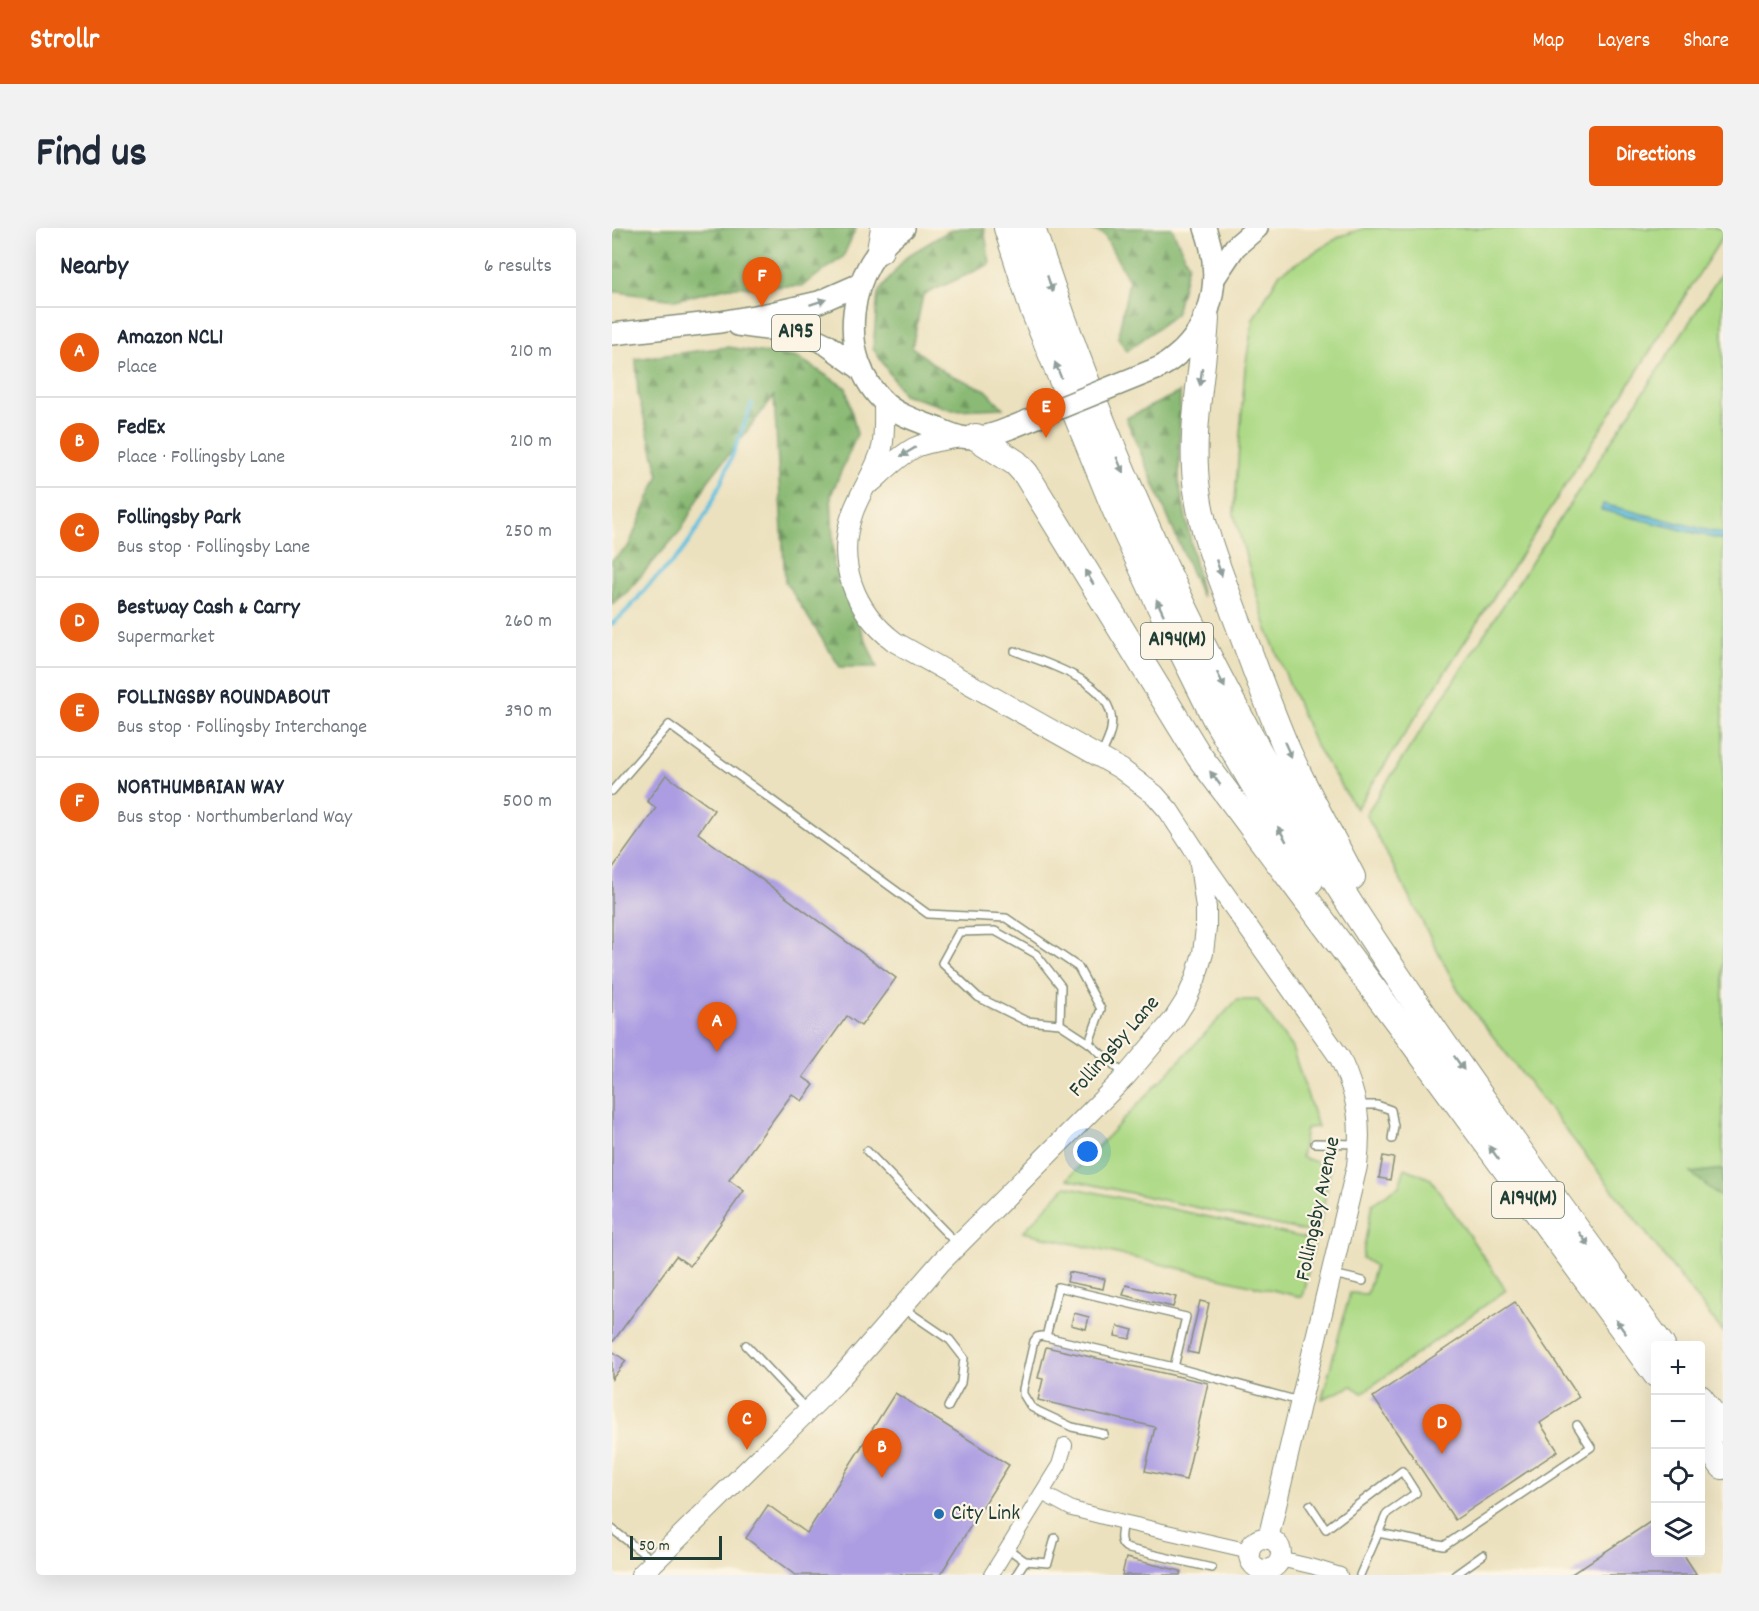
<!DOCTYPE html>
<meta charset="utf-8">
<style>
body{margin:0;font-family:Dekko,sans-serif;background:#f2f2f3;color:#1f2937}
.controls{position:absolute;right:18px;bottom:18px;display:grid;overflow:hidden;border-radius:6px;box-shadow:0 6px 24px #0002}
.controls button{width:54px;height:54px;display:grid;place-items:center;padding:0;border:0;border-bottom:2px solid #e0e1e3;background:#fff;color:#1f2937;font:30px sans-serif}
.scale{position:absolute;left:18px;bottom:15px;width:92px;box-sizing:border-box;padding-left:6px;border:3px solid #1f3d34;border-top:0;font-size:16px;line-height:21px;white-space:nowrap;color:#1f3d34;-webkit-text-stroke:4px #fcf5e5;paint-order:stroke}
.you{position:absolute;left:476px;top:924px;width:21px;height:21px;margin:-15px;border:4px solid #fff;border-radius:50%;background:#1a73e8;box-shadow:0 0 0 9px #1a73e833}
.badge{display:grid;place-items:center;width:39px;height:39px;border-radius:50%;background:#ea580c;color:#fff;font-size:20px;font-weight:700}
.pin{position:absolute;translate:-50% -50px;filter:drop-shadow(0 2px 3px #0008)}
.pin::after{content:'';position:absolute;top:32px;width:21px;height:18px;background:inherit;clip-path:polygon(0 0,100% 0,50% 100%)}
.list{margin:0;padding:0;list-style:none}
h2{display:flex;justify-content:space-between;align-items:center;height:78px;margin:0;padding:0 24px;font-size:26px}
h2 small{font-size:20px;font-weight:400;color:#747a83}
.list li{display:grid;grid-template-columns:39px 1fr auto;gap:18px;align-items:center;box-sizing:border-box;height:90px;padding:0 24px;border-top:2px solid #e0e1e3}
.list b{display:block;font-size:22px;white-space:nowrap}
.list p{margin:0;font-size:20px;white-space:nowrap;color:#747a83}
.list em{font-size:20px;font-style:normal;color:#747a83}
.icon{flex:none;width:33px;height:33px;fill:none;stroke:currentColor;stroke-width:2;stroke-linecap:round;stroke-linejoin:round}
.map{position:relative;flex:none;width:1111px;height:1347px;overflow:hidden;border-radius:6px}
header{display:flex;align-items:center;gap:36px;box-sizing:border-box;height:84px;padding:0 30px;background:#ea580c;color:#fff}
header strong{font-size:28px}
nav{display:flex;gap:33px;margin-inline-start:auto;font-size:21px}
.intro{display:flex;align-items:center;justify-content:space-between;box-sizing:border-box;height:144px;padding:0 36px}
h1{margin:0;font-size:42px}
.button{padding:15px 27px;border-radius:6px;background:#ea580c;color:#fff;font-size:21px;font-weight:700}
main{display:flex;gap:36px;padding:0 36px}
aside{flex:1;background:#fff;border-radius:6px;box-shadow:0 6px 24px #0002}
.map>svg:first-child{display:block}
.grass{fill:#aeda87;stroke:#668c5e;stroke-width:1.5}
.forest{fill:url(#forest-firs);stroke:#547c54;stroke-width:1.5}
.water{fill:url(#water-rules);stroke:#407e8a;stroke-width:1.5}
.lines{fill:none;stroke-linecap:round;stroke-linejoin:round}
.stream{stroke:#61c0df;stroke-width:4}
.building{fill:#ac9de2}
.lane-casing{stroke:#868f79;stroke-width:10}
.street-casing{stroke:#868f79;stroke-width:16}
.secondary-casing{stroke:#868f79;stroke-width:22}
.primary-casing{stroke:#868f79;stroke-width:24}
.highway-casing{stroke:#868f79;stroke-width:28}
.lane{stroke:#fff;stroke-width:7}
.street{stroke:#fff;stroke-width:14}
.secondary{stroke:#fff;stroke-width:20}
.primary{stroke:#fff;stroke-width:21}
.highway{stroke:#fff;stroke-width:26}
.primary-bridge-casing{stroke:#868f79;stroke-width:24;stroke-linecap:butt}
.primary-bridge{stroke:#fff;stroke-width:21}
.oneway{fill:#8f9e9a}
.poi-dot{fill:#1f6fb2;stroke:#fcf5e5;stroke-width:2}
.labels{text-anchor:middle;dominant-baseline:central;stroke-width:4.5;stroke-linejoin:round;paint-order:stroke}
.shield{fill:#fcf5e5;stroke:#617469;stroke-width:1.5}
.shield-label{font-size:21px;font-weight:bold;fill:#1f3d34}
.street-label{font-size:22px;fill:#1f3d34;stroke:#fcf5e5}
.poi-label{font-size:22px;fill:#1f3d34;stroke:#fcf5e5;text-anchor:start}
</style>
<header>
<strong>Strollr</strong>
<nav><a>Map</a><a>Layers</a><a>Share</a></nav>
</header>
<div class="intro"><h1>Find us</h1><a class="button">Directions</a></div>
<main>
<aside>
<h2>Nearby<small>6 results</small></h2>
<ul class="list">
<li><span class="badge">A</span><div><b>Amazon NCL1</b><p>Place</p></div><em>210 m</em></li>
<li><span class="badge">B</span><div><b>FedEx</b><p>Place · Follingsby Lane</p></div><em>210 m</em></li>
<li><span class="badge">C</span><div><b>Follingsby Park</b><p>Bus stop · Follingsby Lane</p></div><em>250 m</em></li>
<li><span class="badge">D</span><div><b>Bestway Cash &amp; Carry</b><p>Supermarket</p></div><em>260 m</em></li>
<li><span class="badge">E</span><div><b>FOLLINGSBY ROUNDABOUT</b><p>Bus stop · Follingsby Interchange</p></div><em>390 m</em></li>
<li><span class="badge">F</span><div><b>NORTHUMBRIAN WAY</b><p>Bus stop · Northumberland Way</p></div><em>500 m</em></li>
</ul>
</aside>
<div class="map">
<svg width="1111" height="1347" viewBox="0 0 1111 1347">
<defs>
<pattern id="forest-firs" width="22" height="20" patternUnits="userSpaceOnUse" patternTransform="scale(1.5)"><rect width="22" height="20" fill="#8aba74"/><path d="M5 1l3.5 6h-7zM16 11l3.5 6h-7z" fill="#709860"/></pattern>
<pattern id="water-rules" width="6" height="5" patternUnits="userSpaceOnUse" patternTransform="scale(1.5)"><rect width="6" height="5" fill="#61c0df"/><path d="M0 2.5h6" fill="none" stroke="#4f9db6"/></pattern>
</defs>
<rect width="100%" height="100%" fill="#fcf5e5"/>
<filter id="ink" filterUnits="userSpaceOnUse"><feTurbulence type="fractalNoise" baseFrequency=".0167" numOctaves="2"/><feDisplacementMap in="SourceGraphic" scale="12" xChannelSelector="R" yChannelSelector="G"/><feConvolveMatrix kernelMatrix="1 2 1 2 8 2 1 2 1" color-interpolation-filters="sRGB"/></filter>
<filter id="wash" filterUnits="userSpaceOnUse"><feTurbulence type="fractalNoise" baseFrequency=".008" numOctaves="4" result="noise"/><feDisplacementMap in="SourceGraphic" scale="24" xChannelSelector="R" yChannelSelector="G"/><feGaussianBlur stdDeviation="1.35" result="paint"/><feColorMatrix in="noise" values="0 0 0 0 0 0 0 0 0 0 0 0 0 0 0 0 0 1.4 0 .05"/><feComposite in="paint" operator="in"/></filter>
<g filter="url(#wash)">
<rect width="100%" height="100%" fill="#ece1be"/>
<!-- grass -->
<g class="grass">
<path d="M753 0H1111V8L911 324 744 581 702 515 654 399 622 286 633 141 641 91 668 45 729 8Z"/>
<path d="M1111 43V1104L848 766 754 586Z"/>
<path d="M625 772H646L680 820 706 899 694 900 689 929 719 939 706 1006 455 951Z"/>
<path d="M793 940 819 951 894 1062 750 1165 740 1158 710 1171 738 1065 755 1066 763 1038 750 1030 760 976 787 958Z"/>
<path d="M454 958 703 1012 690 1069 411 1004Z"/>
</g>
<!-- forest -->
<g class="forest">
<path d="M0 0H244L231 29 190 58 117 59 63 72 0 63Z"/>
<path d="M348 0H372L378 36 311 67 300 119 332 144 374 162 391 180 341 182 291 166 261 120 266 65 295 28 337 3Z"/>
<path d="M477 0H560L576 36 564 86 515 123 506 109 517 53 492 7Z"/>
<path d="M115 119 187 130 234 160 245 206 219 267 222 337 265 439H228L173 353 162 168 96 253 69 302 15 364 0 376V332L16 319 47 247 26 167 24 131Z"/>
<path d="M568 164 567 255 590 370 514 190Z"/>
<path d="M1111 941V971L1079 945Z"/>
</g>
<!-- water -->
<path class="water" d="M991 276 1111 306V312L989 282Z"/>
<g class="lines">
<!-- stream -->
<path class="stream" d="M0 396C14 385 24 373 35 359 45 348 58 338 68 326 102 282 120 228 140 176"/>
</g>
<g id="blocks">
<!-- building -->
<g class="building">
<path d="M54 547 102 582 86 605 284 750 249 798 235 788 191 849 202 857 190 873 180 866 117 952 132 963 78 1038 64 1028 0 1115V641L44 580 35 573Z"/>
<path d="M771 928 782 930 778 952 767 950Z"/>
<path d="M457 1044 493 1051 491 1061 455 1054Z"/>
<path d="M514 1057 564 1069 561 1079 511 1067Z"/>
<path d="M588 1073 597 1075 586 1126 576 1124Z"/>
<path d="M903 1074 967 1169 928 1195 946 1223 843 1292 761 1169Z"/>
<path d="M462 1085 477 1089 474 1101 459 1097Z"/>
<path d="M506 1098 521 1102 518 1111 503 1108Z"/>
<path d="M434 1119 596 1155 574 1252 533 1243 543 1199 426 1172 431 1151 426 1150Z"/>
<path d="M0 1123 14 1133 0 1151Z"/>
<path d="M283 1165 397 1237 328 1347H183L134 1310 156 1277 195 1305Z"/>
<path d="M1044 1290V1324H1070L1085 1347H958Z"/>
<path d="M514 1330 569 1343 568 1347H510Z"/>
</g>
</g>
</g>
<g filter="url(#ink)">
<use href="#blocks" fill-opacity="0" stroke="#868f79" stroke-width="1.5"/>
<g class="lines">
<!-- lane casing -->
<g class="lane-casing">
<g id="lane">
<path d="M403 423C432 435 492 451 499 487 502 501 495 515 489 527"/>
<path d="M0 563 57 497 316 686 394 690 466 739 489 781 477 815"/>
<path d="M448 796 449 758 424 726 383 703 347 704 330 735 366 769 414 793 448 796 477 815 512 846"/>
<path d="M748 877H765L779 882 782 898 780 911"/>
<path d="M703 915 745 916"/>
<path d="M255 923 344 1015"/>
<path d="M721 1046 751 1053"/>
<path d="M291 1080 338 1112 352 1130 349 1155 336 1179"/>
<path d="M434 1109 446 1059 574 1089 562 1139"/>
<path d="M134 1117 194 1181"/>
<path d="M492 1206 460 1199 428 1184 419 1179 411 1166V1161L422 1113 425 1109 430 1108 566 1140 687 1173"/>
<path d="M698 1277 714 1301 790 1243 804 1265 775 1285 748 1347"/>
<path d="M511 1294C509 1305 505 1316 517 1321L600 1340"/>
<path d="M0 1301 40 1332"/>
<path d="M766 1305 832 1318 979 1219 965 1197"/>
<path d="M395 1320 413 1333"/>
<path d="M404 1347 413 1333 436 1335 443 1310"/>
<path d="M843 1347 871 1327"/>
</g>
</g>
<!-- street casing -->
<g class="street-casing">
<g id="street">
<path d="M430 1265 460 1281 511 1294 638 1323"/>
<path d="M668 1331 702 1339 728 1347"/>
<path d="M379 1347 447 1237 453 1217"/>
<path d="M648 1347 650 1342"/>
</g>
</g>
<!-- secondary casing -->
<g class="secondary-casing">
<g id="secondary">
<path d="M260 254C273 242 286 229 302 220 316 213 334 212 349 209"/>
<path d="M588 631 728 830C746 869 750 895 745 938L656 1311"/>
<circle cx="653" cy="1326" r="16"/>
<path d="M29 1347 223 1156 329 1034 514 848 562 791 574 772 583 752 591 725 594 700V680L587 629 557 583 543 567 509 541 283 414C242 383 223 334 241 284 249 262 264 243 270 220 273 206 272 189 272 174"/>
</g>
</g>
<!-- primary casing -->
<g class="primary-casing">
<g id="primary">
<path d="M292 0C235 35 222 130 274 176 287 187 303 192 319 198 328 201 339 207 349 209 365 212 384 206 398 200"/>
<path d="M603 49 623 19 645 0"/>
<path d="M126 97 195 107 214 116 250 142"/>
<path d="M0 106 108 94 159 85 207 74 248 56"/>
<path d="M544 141C555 137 563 129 571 122 604 89 609 43 593 0"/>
</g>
</g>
<!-- highway casing -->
<g class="highway-casing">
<g id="highway">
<path d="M395 0 421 81 503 281 552 387 603 490 698 653"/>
<path d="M420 0C498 240 606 472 743 684 839 832 945 975 1050 1118"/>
<path d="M268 22 272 0"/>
<path d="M594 90C591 148 577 204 585 262 590 304 608 345 622 384 640 431 656 478 676 524 695 566 719 608 740 649"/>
<path d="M364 209 404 235 414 246 587 528 789 798 1044 1146"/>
<path d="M1088 1170 1111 1201"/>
<path d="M1088 1208 1111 1238"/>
</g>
</g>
<!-- lane -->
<use href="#lane" class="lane"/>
<!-- street -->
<use href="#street" class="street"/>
<!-- secondary -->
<use href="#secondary" class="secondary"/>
<!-- primary -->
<use href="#primary" class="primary"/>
<!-- highway -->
<use href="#highway" class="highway"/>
<!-- primary-bridge casing -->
<g class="primary-bridge-casing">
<path id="primary-bridge" d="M398 200 544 141"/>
</g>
<!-- primary-bridge -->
<use href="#primary-bridge" class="primary-bridge"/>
</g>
<!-- one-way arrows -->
<defs><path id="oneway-solid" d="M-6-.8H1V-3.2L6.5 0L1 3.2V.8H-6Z" transform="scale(1.5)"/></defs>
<g class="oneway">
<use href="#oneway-solid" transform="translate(438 56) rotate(72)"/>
<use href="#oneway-solid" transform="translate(206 74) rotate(-18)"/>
<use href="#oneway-solid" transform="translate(446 142) rotate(-112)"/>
<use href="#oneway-solid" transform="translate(589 149) rotate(98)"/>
<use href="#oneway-solid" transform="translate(296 224) rotate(149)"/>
<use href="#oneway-solid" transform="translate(508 237) rotate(67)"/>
<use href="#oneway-solid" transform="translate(607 340) rotate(71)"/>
<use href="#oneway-solid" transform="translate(477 349) rotate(-121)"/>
<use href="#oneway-solid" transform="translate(548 379) rotate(-115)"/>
<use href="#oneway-solid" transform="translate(609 452) rotate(63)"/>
<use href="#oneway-solid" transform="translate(676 522) rotate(66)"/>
<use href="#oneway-solid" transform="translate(603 550) rotate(-127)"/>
<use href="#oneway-solid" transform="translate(670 606) rotate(-120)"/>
<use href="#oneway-solid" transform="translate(847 835) rotate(55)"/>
<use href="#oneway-solid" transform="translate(882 925) rotate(-126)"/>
<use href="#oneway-solid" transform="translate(972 1011) rotate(54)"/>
<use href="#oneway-solid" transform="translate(1009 1099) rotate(-126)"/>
</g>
</g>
<!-- markers -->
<circle class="poi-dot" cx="327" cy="1286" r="6"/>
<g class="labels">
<!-- shield labels -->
<g class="shield">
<rect x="160" y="87" width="48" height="36" rx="4.5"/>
<rect x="529" y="395" width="72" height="36" rx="4.5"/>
<rect x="880" y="954" width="72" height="36" rx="4.5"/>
</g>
<g class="shield-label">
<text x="184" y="105">A195</text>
<text x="565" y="413">A194(M)</text>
<text x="916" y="972">A194(M)</text>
</g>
<!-- street labels -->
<g class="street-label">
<text transform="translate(503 819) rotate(-49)">Follingsby Lane</text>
<text transform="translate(707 981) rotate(-78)">Follingsby Avenue</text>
</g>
<!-- poi labels -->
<g class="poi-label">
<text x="339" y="1286">City Link</text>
</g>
</g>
</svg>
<div class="controls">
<button>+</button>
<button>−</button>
<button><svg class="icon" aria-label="locate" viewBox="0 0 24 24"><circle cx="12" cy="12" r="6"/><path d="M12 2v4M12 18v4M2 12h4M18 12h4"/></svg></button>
<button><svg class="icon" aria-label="layers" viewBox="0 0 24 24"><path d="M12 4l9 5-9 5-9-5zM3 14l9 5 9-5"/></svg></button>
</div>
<div class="scale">50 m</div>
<div class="you"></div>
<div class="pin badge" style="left:105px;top:824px">A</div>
<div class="pin badge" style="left:270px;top:1250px">B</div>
<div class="pin badge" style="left:135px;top:1222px">C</div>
<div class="pin badge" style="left:830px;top:1226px">D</div>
<div class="pin badge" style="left:434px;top:210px">E</div>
<div class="pin badge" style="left:150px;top:79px">F</div>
</div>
</main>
